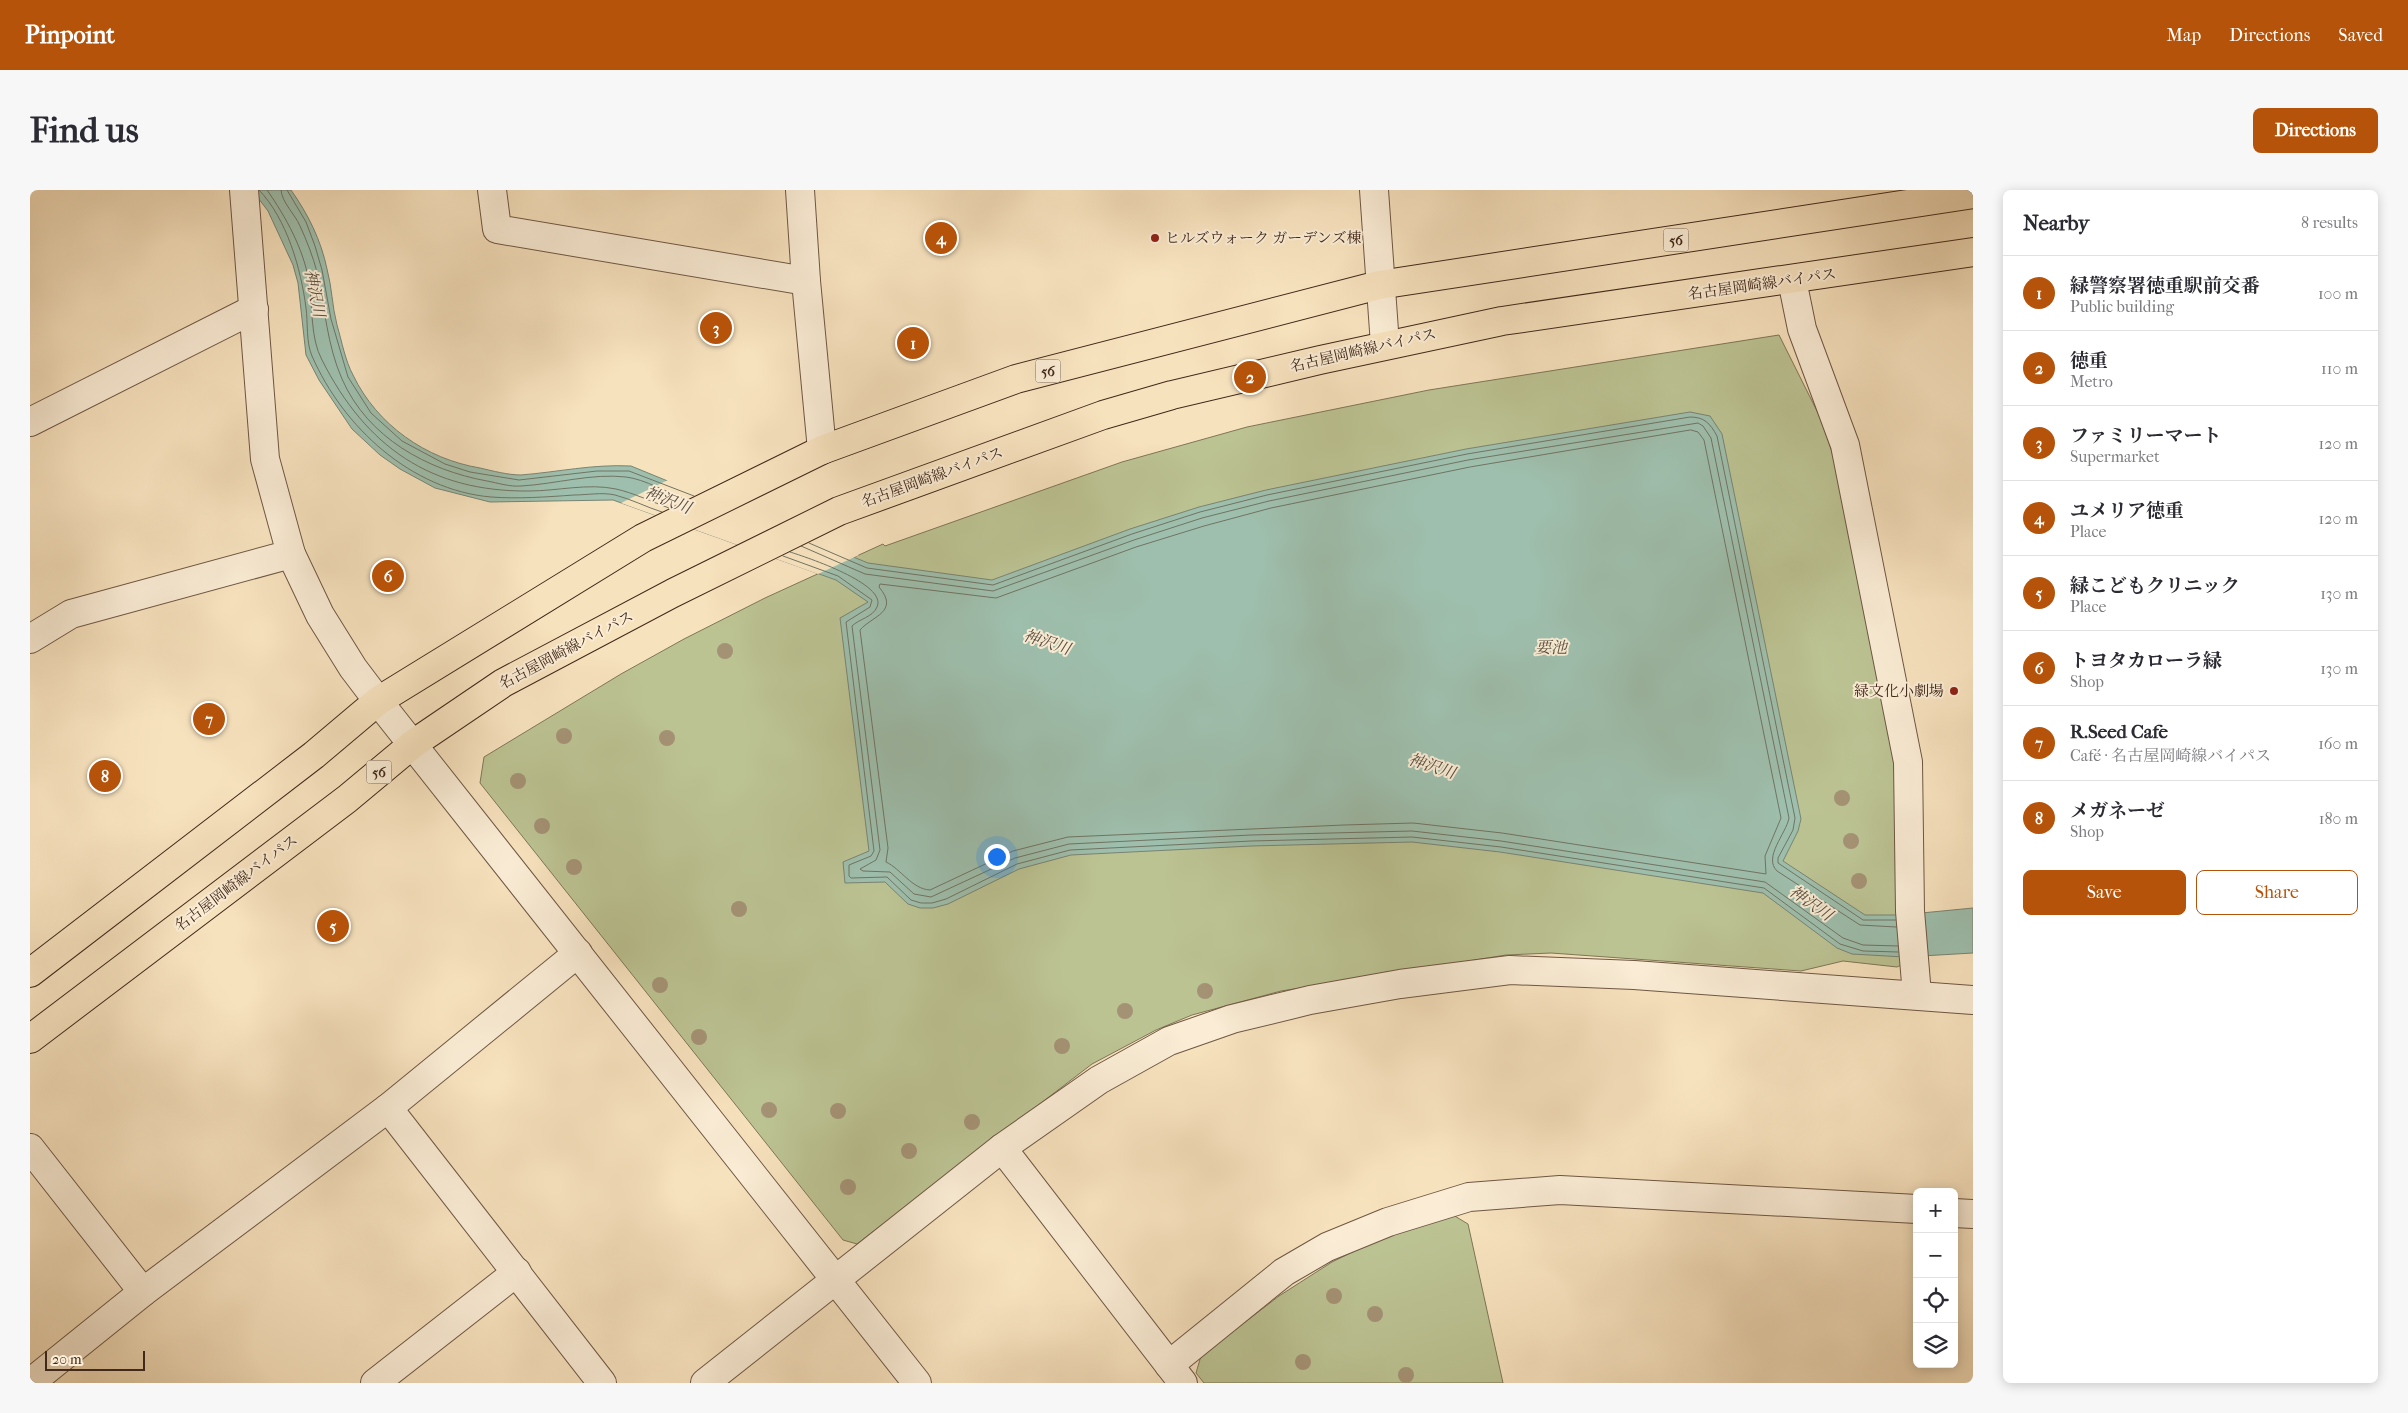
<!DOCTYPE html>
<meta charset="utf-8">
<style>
body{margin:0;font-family:"IM FELL French Canon","Noto Serif JP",serif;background:#f7f7f7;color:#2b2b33}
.controls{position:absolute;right:15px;bottom:15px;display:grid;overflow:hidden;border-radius:8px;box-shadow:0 2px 12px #0003}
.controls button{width:45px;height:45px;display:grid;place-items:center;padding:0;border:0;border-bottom:1px solid #e1e1e2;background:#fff;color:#2b2b33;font:25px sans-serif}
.scale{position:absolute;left:15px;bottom:12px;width:100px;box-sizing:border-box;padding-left:5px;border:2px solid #42291a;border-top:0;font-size:14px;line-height:18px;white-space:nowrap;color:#42291a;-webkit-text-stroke:4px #faecd5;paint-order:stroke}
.you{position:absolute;left:966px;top:666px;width:18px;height:18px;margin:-12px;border:4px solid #fff;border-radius:50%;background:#1a73e8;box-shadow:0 0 0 8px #1a73e833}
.badge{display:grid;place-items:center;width:32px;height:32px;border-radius:50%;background:#b45309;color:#fff;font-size:16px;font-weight:700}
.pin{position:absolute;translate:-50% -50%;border:2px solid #fff;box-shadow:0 1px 5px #0006}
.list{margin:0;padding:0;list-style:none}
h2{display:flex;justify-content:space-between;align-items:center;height:65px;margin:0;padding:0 20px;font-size:21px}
h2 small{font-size:16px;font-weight:400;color:#7c7c81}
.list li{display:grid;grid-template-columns:32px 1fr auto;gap:15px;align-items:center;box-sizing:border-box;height:75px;padding:0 20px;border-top:1px solid #e1e1e2}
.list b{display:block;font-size:19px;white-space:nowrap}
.list p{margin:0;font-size:16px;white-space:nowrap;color:#7c7c81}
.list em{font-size:16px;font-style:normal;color:#7c7c81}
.actions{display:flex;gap:10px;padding:15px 20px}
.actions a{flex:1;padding:11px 0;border:1px solid #b45309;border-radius:8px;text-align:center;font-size:18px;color:#b45309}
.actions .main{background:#b45309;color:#fff}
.icon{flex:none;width:28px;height:28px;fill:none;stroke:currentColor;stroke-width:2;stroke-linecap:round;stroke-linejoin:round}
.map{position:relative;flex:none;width:1943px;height:1193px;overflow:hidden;border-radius:8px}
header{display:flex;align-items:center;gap:30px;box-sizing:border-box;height:70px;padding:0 25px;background:#b45309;color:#fff}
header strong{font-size:24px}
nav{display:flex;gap:28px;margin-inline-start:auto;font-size:18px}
.intro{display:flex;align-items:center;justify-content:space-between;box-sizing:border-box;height:120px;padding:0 30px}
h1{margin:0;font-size:35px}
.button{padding:12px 22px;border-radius:8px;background:#b45309;color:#fff;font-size:18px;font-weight:700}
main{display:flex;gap:30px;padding:0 30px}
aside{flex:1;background:#fff;border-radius:8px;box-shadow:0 2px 12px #0003}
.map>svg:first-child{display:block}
.green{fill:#bcc393;stroke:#7f7656}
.water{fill:#9ebfad;stroke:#798372}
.pier{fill:#f7e2be}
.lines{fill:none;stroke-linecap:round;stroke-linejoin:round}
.shore{stroke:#707464;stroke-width:1}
.minor-casing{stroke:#6f5743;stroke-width:30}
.major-casing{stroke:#42291a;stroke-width:30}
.minor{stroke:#faecd5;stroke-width:28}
.major{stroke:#f7e2be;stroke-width:28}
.tree{fill:#a49274}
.poi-dot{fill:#8f2418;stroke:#faecd5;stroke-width:2}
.labels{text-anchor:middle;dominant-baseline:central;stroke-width:4;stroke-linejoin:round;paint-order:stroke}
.shield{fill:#faecd5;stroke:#796452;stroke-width:1}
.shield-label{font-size:14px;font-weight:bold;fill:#42291a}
.poi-label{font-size:15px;fill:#42291a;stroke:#faecd5;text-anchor:start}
.street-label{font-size:15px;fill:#42291a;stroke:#faecd5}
.water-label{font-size:16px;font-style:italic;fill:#594e3f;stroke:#faecd5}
</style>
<header>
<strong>Pinpoint</strong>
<nav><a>Map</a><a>Directions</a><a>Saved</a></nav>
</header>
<div class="intro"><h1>Find us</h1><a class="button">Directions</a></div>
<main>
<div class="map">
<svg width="1943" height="1193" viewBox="0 0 1943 1193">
<rect width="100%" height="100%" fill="#f7e2be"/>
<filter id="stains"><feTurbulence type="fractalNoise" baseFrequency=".004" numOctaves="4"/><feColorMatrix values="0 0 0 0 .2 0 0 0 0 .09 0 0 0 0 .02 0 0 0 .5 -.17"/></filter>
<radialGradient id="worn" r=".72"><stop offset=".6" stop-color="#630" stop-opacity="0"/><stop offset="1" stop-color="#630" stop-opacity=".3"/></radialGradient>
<!-- green -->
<g class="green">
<path d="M1749 145 1793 233 1804 269 1865 577 1878 772 1867 777 1813 771 1771 781 1521 763 1476 765 1251 801 1162 825 1126 840 1062 874 827 1054 813 1050 450 593 454 567 591 484 654 449 735 408 853 354 855 356 1092 272 1217 237 1399 200Z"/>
<path d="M1423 1025 1438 1034 1473 1193H1174L1166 1183 1171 1166 1249 1106 1302 1072 1351 1048Z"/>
</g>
<!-- water -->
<path class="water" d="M222 0H261C278 24 291 50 297 79 302 97 302 116 307 135 312 152 315 170 323 185 347 235 396 269 450 278 463 281 478 285 491 285 528 282 563 274 601 276L838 373 962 390 1100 339 1169 317 1236 300 1436 259 1660 222 1680 226 1692 244 1771 629 1768 641 1753 671 1835 725H1871L1943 718V763L1874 767 1822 764 1807 758 1733 703 1470 662 1382 652 1221 656 1041 665 989 679 918 714 903 718H890L878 714 855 692 815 693 813 672 839 661 810 428 838 412 806 390 583 310 460 312 405 298 370 279 350 265 322 239 289 190 276 165 268 93 263 75 238 21Z"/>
<!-- pier -->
<path class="pier" d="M640 289 829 365 788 384 591 313Z"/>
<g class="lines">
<!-- shore -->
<g class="shore">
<path d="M229 0C257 29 271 79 276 118 278 132 276 153 282 166 313 237 381 300 461 307 488 309 516 307 544 305 557 305 572 302 585 305 601 309 616 317 632 322"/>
<path d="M237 0C256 27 274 60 279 92 283 117 280 148 292 170 336 257 401 302 499 301 527 301 558 293 586 299 604 303 622 312 639 318"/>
<path d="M251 0C252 13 265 24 270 36 277 51 283 67 287 82 295 118 297 155 312 189 338 248 397 280 457 291 468 293 480 297 491 296 526 294 562 283 596 287 614 289 639 303 656 310"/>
<path d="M257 0 276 32 285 56 292 80 301 129 318 187 341 223 372 251 415 274 440 282 489 290 567 281H599L664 306"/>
<path d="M1661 240 1668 242 1674 250 1751 628 1735 666 1736 684 1472 643 1383 633 1314 635 1038 647 983 661 900 700C882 699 871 679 856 672L858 658 830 440C842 426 870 422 849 397L850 394 966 408 1106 357 1174 336 1241 318 1440 277Z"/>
<path d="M779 353 837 378 963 395 1102 344 1170 322 1237 305 1437 264 1660 227C1674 227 1680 233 1687 246L1765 628 1763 640 1748 668V673L1833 730H1866"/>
<path d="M771 356 835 384 963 401 1104 350 1172 328 1239 311 1438 270 1668 233 1673 236 1681 248 1759 628C1756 644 1733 667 1747 681L1830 735 1866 737"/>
<path d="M760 362C776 367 858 394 847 417 843 427 829 429 822 436L850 660 846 670 830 679 833 681 860 682 884 704 901 707 985 668 1039 654 1221 645 1382 641 1471 651 1735 692 1813 748 1833 755 1868 756"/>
<path d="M753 366 808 386 842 410 840 417 816 432 844 661 841 666 819 675V686L821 688 857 687 881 710 891 713H902L916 709 987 674 1040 660 1221 651 1382 647 1471 657 1734 698 1810 754 1833 761 1868 762"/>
</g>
<!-- minor casing -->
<g class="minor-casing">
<g id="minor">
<path d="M214 0 235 269 261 364 290 425 323 478 348 511 887 1193"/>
<path d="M462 0 467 39 776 91"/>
<path d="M770 0 776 91 792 260"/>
<path d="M1344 0 1355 155"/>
<path d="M1762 90 1772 139 1815 255 1878 572 1880 721 1887 805"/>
<path d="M0 232 224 119"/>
<path d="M0 449 41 424 261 364"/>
<path d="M358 918 572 1193"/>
<path d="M0 958 113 1102 358 918 548 763"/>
<path d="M972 958 1153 1193"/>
<path d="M1924 1023 1943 1024"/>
<path d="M1139 1175 1254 1082 1297 1057 1358 1032 1439 1007 1530 1000 1887 1019"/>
<path d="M0 1193 113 1102"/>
<path d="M345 1193 487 1082"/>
<path d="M675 1193 972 958 1069 890 1139 851 1202 829 1280 810 1370 794 1480 780 1604 785 1943 810"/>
</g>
</g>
<!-- major casing -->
<g class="major-casing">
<g id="major">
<path d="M0 783 284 565 348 511 613 348 792 260 986 189 1349 95 1943 4"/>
<path d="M0 849 317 609 383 554 473 493 643 403 809 321 1073 225 1142 205 1290 170 1472 131 1943 62"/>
</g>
</g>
<!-- minor -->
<use href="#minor" class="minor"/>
<!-- major -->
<use href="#major" class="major"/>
</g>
<!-- trees -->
<g class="tree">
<circle cx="695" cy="461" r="8"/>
<circle cx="534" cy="546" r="8"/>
<circle cx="637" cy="548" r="8"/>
<circle cx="488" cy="591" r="8"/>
<circle cx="1812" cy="608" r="8"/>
<circle cx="512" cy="636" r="8"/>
<circle cx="1821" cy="651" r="8"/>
<circle cx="544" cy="677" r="8"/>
<circle cx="1829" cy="691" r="8"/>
<circle cx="709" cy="719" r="8"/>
<circle cx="630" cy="795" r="8"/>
<circle cx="1175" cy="801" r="8"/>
<circle cx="1095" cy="821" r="8"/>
<circle cx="669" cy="847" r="8"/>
<circle cx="1032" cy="856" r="8"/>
<circle cx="739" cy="920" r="8"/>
<circle cx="808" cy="921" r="8"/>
<circle cx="942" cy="932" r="8"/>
<circle cx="879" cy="961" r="8"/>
<circle cx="818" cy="997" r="8"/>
<circle cx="1304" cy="1106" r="8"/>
<circle cx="1345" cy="1124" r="8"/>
<circle cx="1273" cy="1172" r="8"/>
<circle cx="1376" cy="1185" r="8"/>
</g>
<!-- markers -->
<g class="poi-dot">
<circle cx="1125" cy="48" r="5"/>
<circle cx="1924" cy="501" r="5"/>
</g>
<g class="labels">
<!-- shield labels -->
<g class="shield">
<rect x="1633.5" y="38.5" width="25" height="23" rx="4"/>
<rect x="1005.5" y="169.5" width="25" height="23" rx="4"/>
<rect x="336.5" y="570.5" width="25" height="23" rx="4"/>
</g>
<g class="shield-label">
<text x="1646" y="50">56</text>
<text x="1018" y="181">56</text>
<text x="349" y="582">56</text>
</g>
<!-- poi labels -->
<g class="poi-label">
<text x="1135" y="48">ヒルズウォーク ガーデンズ棟</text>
<text x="1914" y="501" text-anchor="end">緑文化小劇場</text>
</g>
<!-- street labels -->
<g class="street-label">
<text transform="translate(1732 94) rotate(-8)">名古屋岡崎線バイパス</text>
<text transform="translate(1333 160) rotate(-13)">名古屋岡崎線バイパス</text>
<text transform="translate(902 287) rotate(-20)">名古屋岡崎線バイパス</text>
<text transform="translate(536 460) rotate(-28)">名古屋岡崎線バイパス</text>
<text transform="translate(206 693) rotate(-37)">名古屋岡崎線バイパス</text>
</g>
<!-- water labels -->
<g class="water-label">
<text transform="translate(285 103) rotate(79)">神沢川</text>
<text transform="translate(638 310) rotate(21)">神沢川</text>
<text transform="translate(1017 452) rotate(18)">神沢川</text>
<text x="1521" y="457">要池</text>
<text transform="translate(1402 576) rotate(18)">神沢川</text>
<text transform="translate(1781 713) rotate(35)">神沢川</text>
</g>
</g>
<rect width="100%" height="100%" filter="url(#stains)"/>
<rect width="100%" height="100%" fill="url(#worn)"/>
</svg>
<div class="controls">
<button>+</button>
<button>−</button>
<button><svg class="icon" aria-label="locate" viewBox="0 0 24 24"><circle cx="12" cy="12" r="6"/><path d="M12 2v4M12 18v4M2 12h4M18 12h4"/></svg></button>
<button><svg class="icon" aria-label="layers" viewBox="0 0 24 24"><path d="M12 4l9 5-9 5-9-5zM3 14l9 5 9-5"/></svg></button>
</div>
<div class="scale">20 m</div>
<div class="you"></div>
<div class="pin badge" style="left:883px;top:153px">1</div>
<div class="pin badge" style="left:1220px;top:187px">2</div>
<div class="pin badge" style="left:686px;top:138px">3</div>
<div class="pin badge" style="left:911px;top:48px">4</div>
<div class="pin badge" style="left:303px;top:736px">5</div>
<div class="pin badge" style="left:358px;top:386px">6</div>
<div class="pin badge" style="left:179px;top:529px">7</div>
<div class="pin badge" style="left:75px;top:586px">8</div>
</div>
<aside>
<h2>Nearby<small>8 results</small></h2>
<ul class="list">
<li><span class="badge">1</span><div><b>緑警察署徳重駅前交番</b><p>Public building</p></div><em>100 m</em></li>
<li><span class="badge">2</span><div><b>徳重</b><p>Metro</p></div><em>110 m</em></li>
<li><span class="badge">3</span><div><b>ファミリーマート</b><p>Supermarket</p></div><em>120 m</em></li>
<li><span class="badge">4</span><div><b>ユメリア徳重</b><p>Place</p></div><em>120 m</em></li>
<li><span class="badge">5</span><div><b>緑こどもクリニック</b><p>Place</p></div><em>130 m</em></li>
<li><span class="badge">6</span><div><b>トヨタカローラ緑</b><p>Shop</p></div><em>130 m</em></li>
<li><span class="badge">7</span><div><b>R.Seed Cafe</b><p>Café · 名古屋岡崎線バイパス</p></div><em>160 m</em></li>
<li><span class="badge">8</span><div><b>メガネーゼ</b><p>Shop</p></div><em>180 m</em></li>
</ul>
<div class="actions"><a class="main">Save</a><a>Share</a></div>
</aside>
</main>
